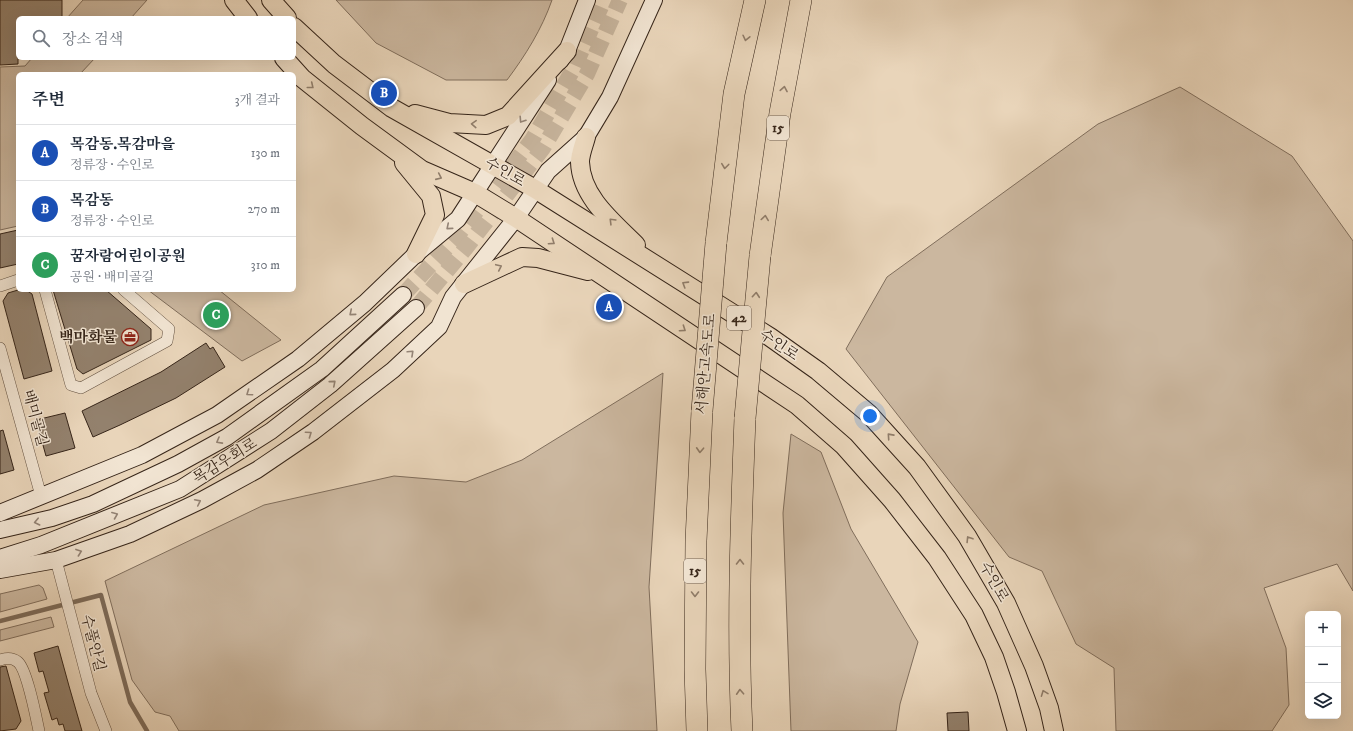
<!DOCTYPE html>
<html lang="ko">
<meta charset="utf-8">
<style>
body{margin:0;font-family:"IM FELL DW Pica","Noto Serif KR",serif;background:#f6f6f7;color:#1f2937}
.controls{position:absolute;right:12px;bottom:12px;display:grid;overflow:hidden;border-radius:6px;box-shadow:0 4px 16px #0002}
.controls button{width:36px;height:36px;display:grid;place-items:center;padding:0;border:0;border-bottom:1px solid #e0e1e3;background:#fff;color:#1f2937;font:20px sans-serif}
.you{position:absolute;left:870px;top:416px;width:14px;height:14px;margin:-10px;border:3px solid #fff;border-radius:50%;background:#1a73e8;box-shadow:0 0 0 6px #1a73e833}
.badge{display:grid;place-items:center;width:26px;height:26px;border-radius:50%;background:#8f2418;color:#fff;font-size:13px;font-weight:700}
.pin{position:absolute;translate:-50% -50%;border:2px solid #fff;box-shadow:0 1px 4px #0006}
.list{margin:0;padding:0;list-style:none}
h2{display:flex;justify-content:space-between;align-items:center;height:52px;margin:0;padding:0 16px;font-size:17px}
h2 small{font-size:13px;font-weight:400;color:#747a83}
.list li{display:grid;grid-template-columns:26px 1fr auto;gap:12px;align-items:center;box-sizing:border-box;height:56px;padding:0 16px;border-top:1px solid #e0e1e3}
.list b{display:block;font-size:15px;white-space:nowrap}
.list p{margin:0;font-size:13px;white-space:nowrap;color:#747a83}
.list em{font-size:13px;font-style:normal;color:#747a83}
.icon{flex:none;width:22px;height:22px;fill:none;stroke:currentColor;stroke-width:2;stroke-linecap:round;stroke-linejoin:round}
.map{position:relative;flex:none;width:1353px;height:731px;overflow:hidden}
.search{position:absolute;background:#fff;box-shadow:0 4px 16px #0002;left:16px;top:16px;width:280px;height:44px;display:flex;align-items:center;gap:10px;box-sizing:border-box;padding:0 14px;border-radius:6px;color:#747a83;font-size:15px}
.panel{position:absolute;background:#fff;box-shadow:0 4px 16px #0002;left:16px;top:72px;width:280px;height:220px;border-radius:6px}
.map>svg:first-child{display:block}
.green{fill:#cbb79f;stroke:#806e5c}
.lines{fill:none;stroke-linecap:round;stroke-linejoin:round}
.stream{stroke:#7d6b59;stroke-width:4.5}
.building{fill:#93816d;stroke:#362519}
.secondary-tunnel{stroke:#c5b29a;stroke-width:16;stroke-dasharray:16 8;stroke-linecap:butt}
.minor-casing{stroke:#635141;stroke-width:12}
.secondary-casing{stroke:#362519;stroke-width:18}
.primary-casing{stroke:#362519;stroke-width:20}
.motorway-casing{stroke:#362519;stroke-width:22}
.minor{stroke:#f1e4d2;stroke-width:11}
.secondary{stroke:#f1e4d2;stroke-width:16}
.primary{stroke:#e9d5ba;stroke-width:18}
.motorway{stroke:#e9d5ba;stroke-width:21}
.motorway-bridge-casing{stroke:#362519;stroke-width:22;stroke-linecap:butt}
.motorway-bridge{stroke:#e9d5ba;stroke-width:21}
.oneway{stroke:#907d6a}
.oneway2{stroke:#948476}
.labels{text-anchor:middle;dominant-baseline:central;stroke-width:3;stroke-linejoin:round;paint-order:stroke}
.shield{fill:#f1e4d2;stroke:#6e5e50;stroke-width:1}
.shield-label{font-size:14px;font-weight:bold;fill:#362519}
.street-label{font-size:15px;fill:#362519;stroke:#f1e4d2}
.poi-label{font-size:15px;font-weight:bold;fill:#362519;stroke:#f1e4d2;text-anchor:end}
</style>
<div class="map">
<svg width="1353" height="731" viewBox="0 0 1353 731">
<rect width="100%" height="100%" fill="#e9d5ba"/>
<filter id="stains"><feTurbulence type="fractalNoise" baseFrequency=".005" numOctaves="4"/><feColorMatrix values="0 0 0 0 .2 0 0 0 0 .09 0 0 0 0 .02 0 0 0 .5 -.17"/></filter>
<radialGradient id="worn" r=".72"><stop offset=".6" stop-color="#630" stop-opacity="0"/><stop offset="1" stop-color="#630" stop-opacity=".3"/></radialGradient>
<!-- green -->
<g class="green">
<path d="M83 0H147L131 18H67Z"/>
<path d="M336 0H552C542 29 525 56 507 80H446L376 43Z"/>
<path d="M32 58H95L80 74H18V226L0 230V67L25 66Z"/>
<path d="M1180 87 1292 156 1353 241V591L1337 564 1264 588 1286 648 1289 705 1272 731H1116L1114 668 1076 644 1042 571 1009 557 846 349 887 277 1098 124Z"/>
<path d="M148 290H219L281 340 242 361Z"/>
<path d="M663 373 649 587 657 731H179L170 716 155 712 132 680 105 581 264 505 394 476 466 482 522 460Z"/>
<path d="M791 434 821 452 851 529 918 642 900 704 896 731H791L783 513Z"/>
<path d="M39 585 43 588 47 599 0 612V594Z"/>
<path d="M51 617 54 627 0 641V630Z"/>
</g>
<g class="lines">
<!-- stream -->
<path class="stream" d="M0 621 101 595 130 702 147 731"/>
</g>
<!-- building -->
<g class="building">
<path d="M0 0H62V18H18V64L0 65Z"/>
<path d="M18 230V264L0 268V234Z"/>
<path d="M18 290H26L32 294 52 371 24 379 3 301 8 293Z"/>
<path d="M53 290H106L151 329V340L83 374 77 369Z"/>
<path d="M206 343 210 349 213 347 225 367 176 398 120 425 93 437 82 411 161 372Z"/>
<path d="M65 413 75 448 46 456 36 420Z"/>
<path d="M3 430 14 470 0 474V431Z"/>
<path d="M58 646 69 686 82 731H65L63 724 59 725 57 718 52 720 44 693 49 692 43 671 39 672 34 653Z"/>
<path d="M6 666 21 721 16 729 0 731V667Z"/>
<path d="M968 712 969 731H948L947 713Z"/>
</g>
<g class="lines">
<!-- secondary-tunnel -->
<g class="secondary-tunnel">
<path d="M403 295 454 240 532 140 574 68 604 0"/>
<path d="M416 308 465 249 543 148 587 74 620 0"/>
</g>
<!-- minor casing -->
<g class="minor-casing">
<g id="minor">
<path d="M0 286 18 280"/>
<path d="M45 290 71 385 81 388 167 341 169 329 124 290"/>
<path d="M0 348 41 496"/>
<path d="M56 560 91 693 106 731"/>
<path d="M0 660C6 658 13 658 18 662 27 670 36 717 39 731"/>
</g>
</g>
<!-- secondary casing -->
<g class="secondary-casing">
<g id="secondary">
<path d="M560 61 567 51 587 0"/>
<path d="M0 513 142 455 217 415 298 359 365 303 416 254 458 219 548 80"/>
<path d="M0 530 52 518 93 504 178 464 227 437 322 369 403 295"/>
<path d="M0 558 41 545 180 489 271 431 330 385 416 308"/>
<path d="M0 570 56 560 130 534 202 500 257 470 313 432 393 370 439 327 453 297 516 218 548 171 586 137 610 97 654 0"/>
</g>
</g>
<!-- primary casing -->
<g class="primary-casing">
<g id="primary">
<path d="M234 0 248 18"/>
<path d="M271 0 287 18"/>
<path d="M294 27 334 64 392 108 535 189 770 337 818 371 869 414 917 467 967 536 1006 603 1034 666 1049 708 1054 731"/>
<path d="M284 58 302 78 362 126 422 170 475 193 516 218 797 405 844 446 892 500 937 558 974 615 994 657 1006 692 1017 731"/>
<path d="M415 114 449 123 486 125 508 116 567 51"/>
<path d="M586 137C584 145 580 154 580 162 581 197 613 222 636 245"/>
<path d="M404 163 431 196 435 215 416 254"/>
<path d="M464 284 522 257 538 258 588 271"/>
</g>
</g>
<!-- motorway casing -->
<g class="motorway-casing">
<g id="motorway">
<path d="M716 243 734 94 755 0"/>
<path d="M760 256 780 113 801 0"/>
<path d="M697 731 695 669 696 541 702 411"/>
<path d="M742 731C737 627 741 522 745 418"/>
</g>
</g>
<!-- minor -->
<use href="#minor" class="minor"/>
<!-- secondary -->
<use href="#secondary" class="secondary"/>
<!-- primary -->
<use href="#primary" class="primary"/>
<!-- motorway -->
<use href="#motorway" class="motorway"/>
<!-- motorway-bridge casing -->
<g class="motorway-bridge-casing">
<g id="motorway-bridge">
<path d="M702 411 716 243"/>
<path d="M745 418 760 256"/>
</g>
</g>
<!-- motorway-bridge -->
<use href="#motorway-bridge" class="motorway-bridge"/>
</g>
<!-- one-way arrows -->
<defs><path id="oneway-chevron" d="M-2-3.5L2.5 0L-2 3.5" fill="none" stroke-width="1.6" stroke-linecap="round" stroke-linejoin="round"/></defs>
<g class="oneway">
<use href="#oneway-chevron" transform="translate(746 38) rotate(103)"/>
<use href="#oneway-chevron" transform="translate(311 86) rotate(39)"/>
<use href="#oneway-chevron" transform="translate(784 89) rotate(-80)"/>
<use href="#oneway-chevron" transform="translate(474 124) rotate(-177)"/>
<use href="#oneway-chevron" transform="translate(725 166) rotate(97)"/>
<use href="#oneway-chevron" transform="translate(439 177) rotate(24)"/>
<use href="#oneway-chevron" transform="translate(765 218) rotate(-82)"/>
<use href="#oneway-chevron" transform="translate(612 221) rotate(-135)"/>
<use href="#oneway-chevron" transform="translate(552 242) rotate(34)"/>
<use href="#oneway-chevron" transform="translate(499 267) rotate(-25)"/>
<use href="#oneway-chevron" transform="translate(685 284) rotate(-148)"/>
<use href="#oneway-chevron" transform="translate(756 295) rotate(-85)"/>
<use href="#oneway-chevron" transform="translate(683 329) rotate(34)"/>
<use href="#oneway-chevron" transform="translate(890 436) rotate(-132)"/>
<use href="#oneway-chevron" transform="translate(700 450) rotate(93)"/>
<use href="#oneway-chevron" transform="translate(969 539) rotate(-122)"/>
<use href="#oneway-chevron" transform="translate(740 562) rotate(-90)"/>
<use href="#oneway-chevron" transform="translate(695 594) rotate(90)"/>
<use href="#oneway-chevron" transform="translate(740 692) rotate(-93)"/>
<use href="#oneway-chevron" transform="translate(1044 693) rotate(-111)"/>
</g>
<g class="oneway2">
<use href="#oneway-chevron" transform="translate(522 120) rotate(123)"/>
<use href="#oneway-chevron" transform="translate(449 227) rotate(140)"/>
<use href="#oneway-chevron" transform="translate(352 313) rotate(140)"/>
<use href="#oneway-chevron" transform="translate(411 353) rotate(-43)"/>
<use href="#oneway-chevron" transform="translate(333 383) rotate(-41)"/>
<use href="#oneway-chevron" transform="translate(249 393) rotate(145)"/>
<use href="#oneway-chevron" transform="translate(309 434) rotate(-35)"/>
<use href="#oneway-chevron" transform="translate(219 441) rotate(151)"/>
<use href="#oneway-chevron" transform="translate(198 502) rotate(-26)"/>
<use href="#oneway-chevron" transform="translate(115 515) rotate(-22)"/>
<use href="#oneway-chevron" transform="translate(37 522) rotate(167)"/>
<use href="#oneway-chevron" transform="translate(79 552) rotate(-20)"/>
</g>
<!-- icons -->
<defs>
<g id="office-ring" transform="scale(0.9)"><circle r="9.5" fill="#f1e4d2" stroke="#8f2418" stroke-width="1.5"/><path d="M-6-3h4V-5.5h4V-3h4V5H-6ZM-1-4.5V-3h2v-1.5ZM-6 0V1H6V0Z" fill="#8f2418"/></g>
</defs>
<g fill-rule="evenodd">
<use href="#office-ring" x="130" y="337"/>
</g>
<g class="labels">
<!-- shield labels -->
<g class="shield">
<rect x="767" y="116" width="22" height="24" rx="3"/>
<rect x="727" y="306" width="24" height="24" rx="3"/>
<rect x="684" y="559" width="22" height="24" rx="3"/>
</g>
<g class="shield-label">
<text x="778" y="128">15</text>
<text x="739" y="318">42</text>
<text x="695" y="571">15</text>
</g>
<!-- street labels -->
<g class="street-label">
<text transform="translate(505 172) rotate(30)">수인로</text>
<text transform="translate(779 345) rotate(34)">수인로</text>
<text transform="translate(706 364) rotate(-85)">서해안고속도로</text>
<text transform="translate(35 418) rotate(75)">배미골길</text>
<text transform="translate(225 461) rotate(-32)">목감우회로</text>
<text transform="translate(994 582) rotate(61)">수인로</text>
<text transform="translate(93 643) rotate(76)">수풀안길</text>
</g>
<!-- poi labels -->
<g class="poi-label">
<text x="117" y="337">백마화물</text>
</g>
</g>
<rect width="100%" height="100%" filter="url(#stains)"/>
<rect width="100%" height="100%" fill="url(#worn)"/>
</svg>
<div class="controls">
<button>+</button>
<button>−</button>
<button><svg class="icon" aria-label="layers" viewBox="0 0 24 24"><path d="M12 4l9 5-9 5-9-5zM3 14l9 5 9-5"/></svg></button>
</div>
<div class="you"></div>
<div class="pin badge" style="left:609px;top:307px;background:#1a4fb4">A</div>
<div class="pin badge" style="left:384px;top:93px;background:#1a4fb4">B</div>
<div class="pin badge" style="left:216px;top:315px;background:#2e9e5b">C</div>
<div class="search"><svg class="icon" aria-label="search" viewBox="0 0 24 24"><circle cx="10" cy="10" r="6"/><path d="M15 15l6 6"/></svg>장소 검색</div>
<section class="panel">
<h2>주변<small>3개 결과</small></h2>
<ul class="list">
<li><span class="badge" style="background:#1a4fb4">A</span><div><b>목감동.목감마을</b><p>정류장 · 수인로</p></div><em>130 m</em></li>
<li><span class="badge" style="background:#1a4fb4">B</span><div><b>목감동</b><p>정류장 · 수인로</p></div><em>270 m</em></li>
<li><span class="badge" style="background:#2e9e5b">C</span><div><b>꿈자람어린이공원</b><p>공원 · 배미골길</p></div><em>310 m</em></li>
</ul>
</section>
</div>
